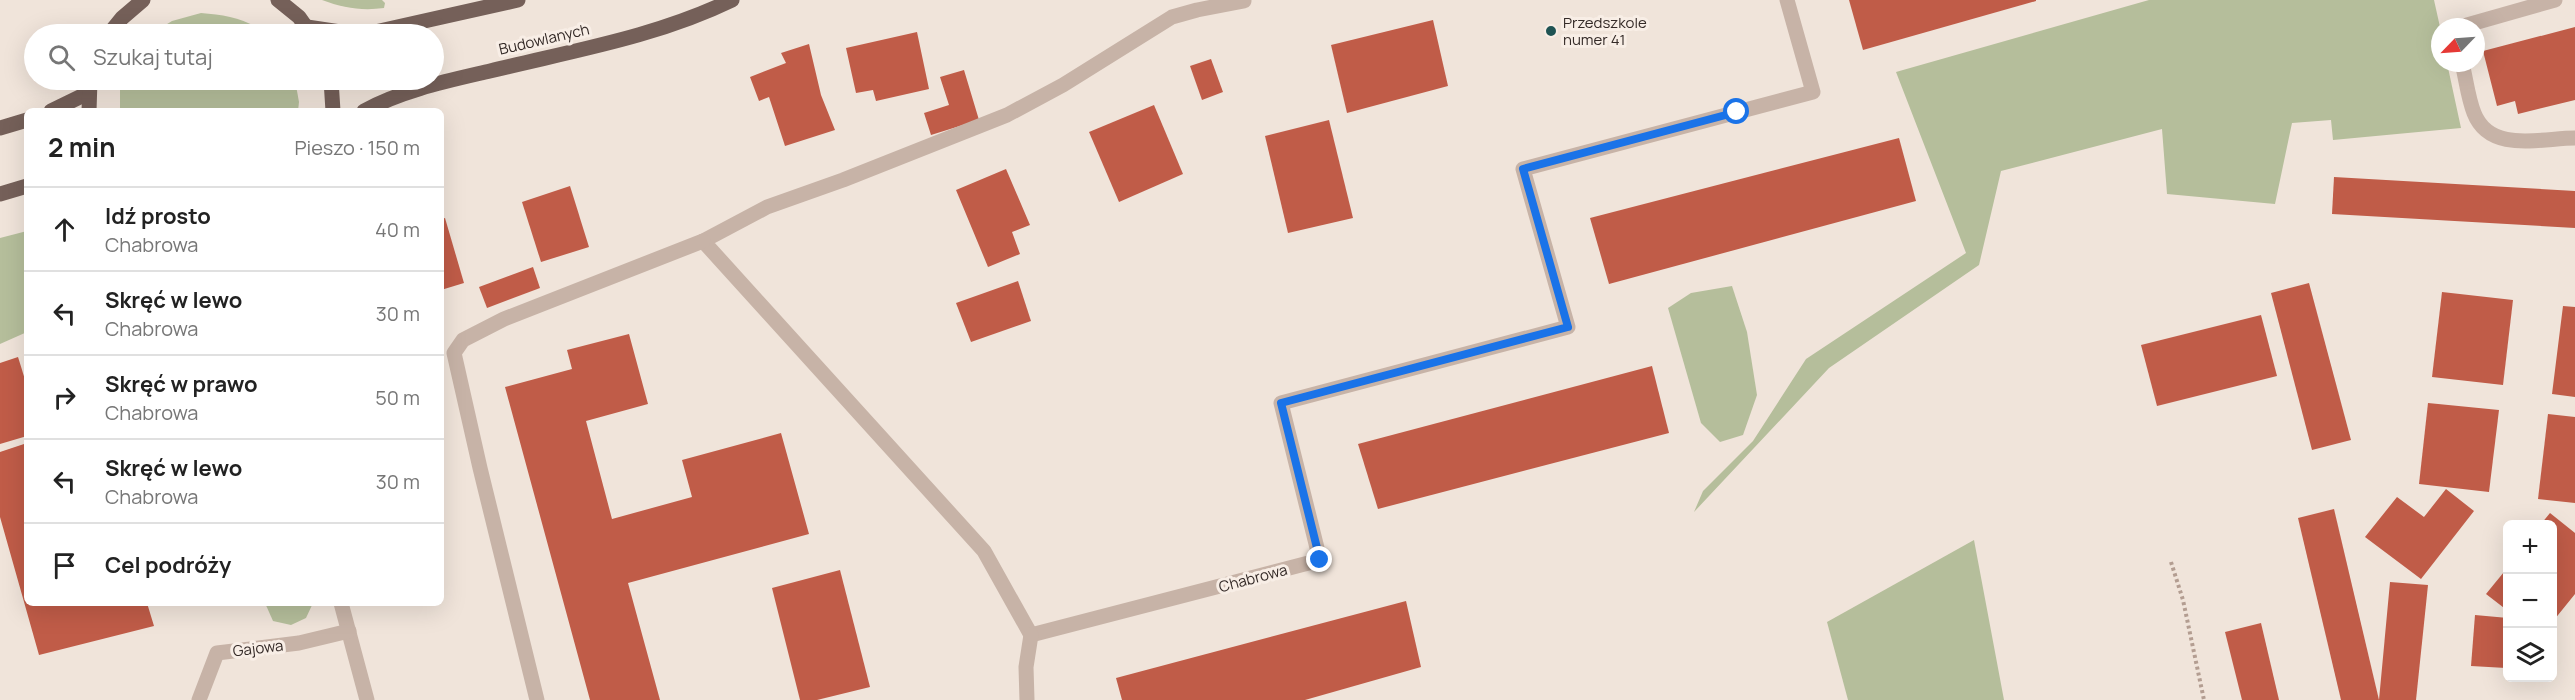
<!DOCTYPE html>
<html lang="pl">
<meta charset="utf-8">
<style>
body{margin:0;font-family:Manrope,sans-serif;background:#f2f2f2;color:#222}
.controls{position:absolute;right:18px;bottom:18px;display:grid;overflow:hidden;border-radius:9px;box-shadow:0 6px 24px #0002}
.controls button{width:54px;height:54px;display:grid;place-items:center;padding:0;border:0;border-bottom:2px solid #e0e0e0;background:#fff;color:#222;font:30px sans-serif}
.compass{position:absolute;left:2431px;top:18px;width:54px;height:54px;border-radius:50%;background:#fff;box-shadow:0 6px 24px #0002;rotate:245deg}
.stop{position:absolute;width:18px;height:18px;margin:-14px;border:4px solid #1a73e8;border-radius:50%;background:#fff}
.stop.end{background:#1a73e8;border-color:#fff;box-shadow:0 2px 6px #0008}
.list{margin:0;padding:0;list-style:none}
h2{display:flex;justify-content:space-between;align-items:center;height:78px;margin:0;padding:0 24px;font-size:26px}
h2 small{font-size:20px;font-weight:400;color:#767676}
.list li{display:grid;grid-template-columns:39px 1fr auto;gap:18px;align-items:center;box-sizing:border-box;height:84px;padding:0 24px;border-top:2px solid #e0e0e0}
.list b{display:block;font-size:22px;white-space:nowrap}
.list p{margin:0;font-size:20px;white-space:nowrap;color:#767676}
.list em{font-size:20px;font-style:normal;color:#767676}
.icon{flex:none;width:33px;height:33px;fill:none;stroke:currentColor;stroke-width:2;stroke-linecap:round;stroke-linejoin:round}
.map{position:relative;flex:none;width:2575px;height:700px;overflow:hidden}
.search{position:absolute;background:#fff;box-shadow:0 6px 24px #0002;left:24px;top:24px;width:420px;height:66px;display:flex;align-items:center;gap:15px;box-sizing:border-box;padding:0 21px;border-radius:33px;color:#767676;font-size:22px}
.panel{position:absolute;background:#fff;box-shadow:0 6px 24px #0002;left:24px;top:108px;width:420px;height:498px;border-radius:9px}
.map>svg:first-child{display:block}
.green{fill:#b5be9b}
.building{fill:#c05c48}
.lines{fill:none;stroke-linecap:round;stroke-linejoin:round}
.path{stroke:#b39d91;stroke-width:4;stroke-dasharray:3 3;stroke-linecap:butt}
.minor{stroke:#c7b3a7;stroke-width:15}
.major{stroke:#756059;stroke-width:15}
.route{stroke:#1a73e8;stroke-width:8}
.poi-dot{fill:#1f5353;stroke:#f8eee6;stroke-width:2}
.labels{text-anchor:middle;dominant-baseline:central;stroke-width:6;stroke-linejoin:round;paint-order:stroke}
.poi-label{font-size:15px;fill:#342a27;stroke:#f8eee6;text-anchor:start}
.street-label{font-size:15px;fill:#342a27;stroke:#f8eee6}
</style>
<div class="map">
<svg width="2575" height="700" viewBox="0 0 2575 700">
<rect width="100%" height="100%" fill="#f0e4da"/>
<!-- green -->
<g class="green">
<path d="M322 0H382L385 3 384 8C362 11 343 8 322 0Z"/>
<path d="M2149 0H2434L2440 27V63H2447L2461 128 2333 140 2331 120 2292 123 2275 204 2167 194 2162 129 2001 171 1979 265 1829 368 1694 512 1703 491 1753 441 1806 359 1966 253 1896 72Z"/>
<path d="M201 13C225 15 247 18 265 34H151L172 21Z"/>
<path d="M123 80H295L299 102 298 111H120V88Z"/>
<path d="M27 231V332L0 344V238Z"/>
<path d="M1732 286 1747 332 1757 395 1743 435 1720 442 1701 423 1668 308 1691 293Z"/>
<path d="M1974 540 2004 700H1848L1827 622Z"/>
<path d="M265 603H313L306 618 291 625 273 621Z"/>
</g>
<!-- building -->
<g class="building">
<path d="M1849 0H2036V1L1863 50Z"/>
<path d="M1433 20 1448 86 1347 113 1331 45Z"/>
<path d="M2575 27V100L2518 114 2515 101 2497 106 2483 51Z"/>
<path d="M917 32 929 89 876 101 873 90 856 93 846 48Z"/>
<path d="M809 44 821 95 835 130 785 146 769 97 759 101 750 77 786 63 781 53Z"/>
<path d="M1211 59 1223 92 1202 100 1190 66Z"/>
<path d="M964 70 979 120 931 135 924 113 949 105 940 77Z"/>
<path d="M1154 105 1183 174 1119 202 1089 132Z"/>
<path d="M1329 120 1353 218 1288 233 1265 136Z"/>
<path d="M1899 138 1916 201 1609 284 1590 218Z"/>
<path d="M1006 169 1030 225 1012 232 1020 254 988 267 956 190Z"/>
<path d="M2334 177 2575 191V228L2332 214Z"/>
<path d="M570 186 589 247 541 262 522 202Z"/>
<path d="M445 218 464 283 441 290V219Z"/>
<path d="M533 267 540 288 487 308 479 287Z"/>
<path d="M1018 281 1031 321 971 342 956 303Z"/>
<path d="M2309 283 2351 440 2312 450 2271 293Z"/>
<path d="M2442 292 2513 300 2503 385 2432 377Z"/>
<path d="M2563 306 2575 307V397L2552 394Z"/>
<path d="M2261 315 2277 376 2157 406 2141 345Z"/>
<path d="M629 334 648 404 586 421 612 519 692 497 682 460 781 433 809 534 628 583 660 700H590L505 387 572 369 567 350Z"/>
<path d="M18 357 27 386V436L0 444V363Z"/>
<path d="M1652 366 1669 433 1378 509 1358 444Z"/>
<path d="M2428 403 2499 410 2489 492 2419 484Z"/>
<path d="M2548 414 2575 417V503L2538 499Z"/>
<path d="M27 443V603H147L154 626 39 655 0 517V452Z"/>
<path d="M2446 489 2474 511 2421 579 2365 537 2397 497 2424 517Z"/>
<path d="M2334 509 2379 700H2341L2298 518Z"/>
<path d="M2550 513 2575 533V594L2554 620 2552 524H2541Z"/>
<path d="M2508 567V611L2486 594Z"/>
<path d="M840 570 870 687 817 700H800L772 588Z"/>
<path d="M2390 582 2428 585 2416 700H2379Z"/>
<path d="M1406 601 1421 667 1305 700H1122L1116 678Z"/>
<path d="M2475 615 2508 618 2506 668 2471 666Z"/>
<path d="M2261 623 2279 700H2242L2225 632Z"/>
</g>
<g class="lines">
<!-- path -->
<path class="path" d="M2171 562 2183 600 2204 700"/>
<!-- minor -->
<g class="minor">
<path d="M2466 27 2467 25 2555 0"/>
<path d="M2462 63C2466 79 2468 98 2474 113 2490 154 2542 138 2575 138"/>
<path d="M341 603 367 700"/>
<path d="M1031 635 1320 560 1281 403 1568 327 1523 169 1813 92 1787 0"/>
<path d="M1031 635 984 551 703 241 767 207 843 180 1007 115 1063 85 1172 17 1197 10 1244 1"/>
<path d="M199 700 217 653 299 643 349 631"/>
<path d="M537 700 480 468 454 353 463 340 504 319 703 241"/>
<path d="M1027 700 1026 667 1031 635"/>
</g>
<!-- major -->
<g class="major">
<path d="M278 0 299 17 311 34"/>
<path d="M307 27 347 33 375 32 518 0"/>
<path d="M109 34 122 18 143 0"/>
<path d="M331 80 333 111"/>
<path d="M51 111 88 93"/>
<path d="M89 111 90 80"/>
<path d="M364 111C403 90 447 81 490 71 571 51 656 37 732 0"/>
<path d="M0 128 27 120"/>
<path d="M0 194 27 186"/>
</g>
</g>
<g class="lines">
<!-- route -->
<path class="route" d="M1320 560 1281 403 1568 327 1523 169 1737 112"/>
</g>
<!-- markers -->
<circle class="poi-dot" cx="1551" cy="31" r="6"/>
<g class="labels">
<!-- poi labels -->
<g class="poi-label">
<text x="1563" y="22">Przedszkole<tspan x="1563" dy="17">numer 41</tspan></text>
</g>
<!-- street labels -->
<g class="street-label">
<text transform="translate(544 39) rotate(-13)">Budowlanych</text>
<text transform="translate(1253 578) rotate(-15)">Chabrowa</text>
<text transform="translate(258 648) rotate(-7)">Gajowa</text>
</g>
</g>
</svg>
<div class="controls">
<button>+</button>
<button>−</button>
<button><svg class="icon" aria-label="layers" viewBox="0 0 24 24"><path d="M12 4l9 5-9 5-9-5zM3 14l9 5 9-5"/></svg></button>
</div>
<svg class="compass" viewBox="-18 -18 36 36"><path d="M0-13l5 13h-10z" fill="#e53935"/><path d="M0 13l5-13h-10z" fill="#767676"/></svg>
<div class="stop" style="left:1737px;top:112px"></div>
<div class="stop end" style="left:1320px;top:560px"></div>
<div class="search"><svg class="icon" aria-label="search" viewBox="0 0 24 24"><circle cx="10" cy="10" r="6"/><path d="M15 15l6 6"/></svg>Szukaj tutaj</div>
<section class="panel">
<h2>2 min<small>Pieszo · 150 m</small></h2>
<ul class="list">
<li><svg class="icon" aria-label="ahead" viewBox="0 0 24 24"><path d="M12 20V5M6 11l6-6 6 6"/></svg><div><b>Idź prosto</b><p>Chabrowa</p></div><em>40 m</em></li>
<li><svg class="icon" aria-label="left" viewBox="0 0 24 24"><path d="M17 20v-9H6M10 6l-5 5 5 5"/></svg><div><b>Skręć w lewo</b><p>Chabrowa</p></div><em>30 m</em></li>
<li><svg class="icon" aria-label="right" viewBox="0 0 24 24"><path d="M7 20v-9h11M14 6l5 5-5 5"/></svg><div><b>Skręć w prawo</b><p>Chabrowa</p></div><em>50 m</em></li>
<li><svg class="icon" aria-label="left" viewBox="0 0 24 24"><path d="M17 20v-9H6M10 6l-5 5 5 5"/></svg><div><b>Skręć w lewo</b><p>Chabrowa</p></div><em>30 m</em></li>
<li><svg class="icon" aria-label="arrive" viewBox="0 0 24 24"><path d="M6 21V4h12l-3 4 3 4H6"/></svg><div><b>Cel podróży</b></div></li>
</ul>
</section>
</div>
